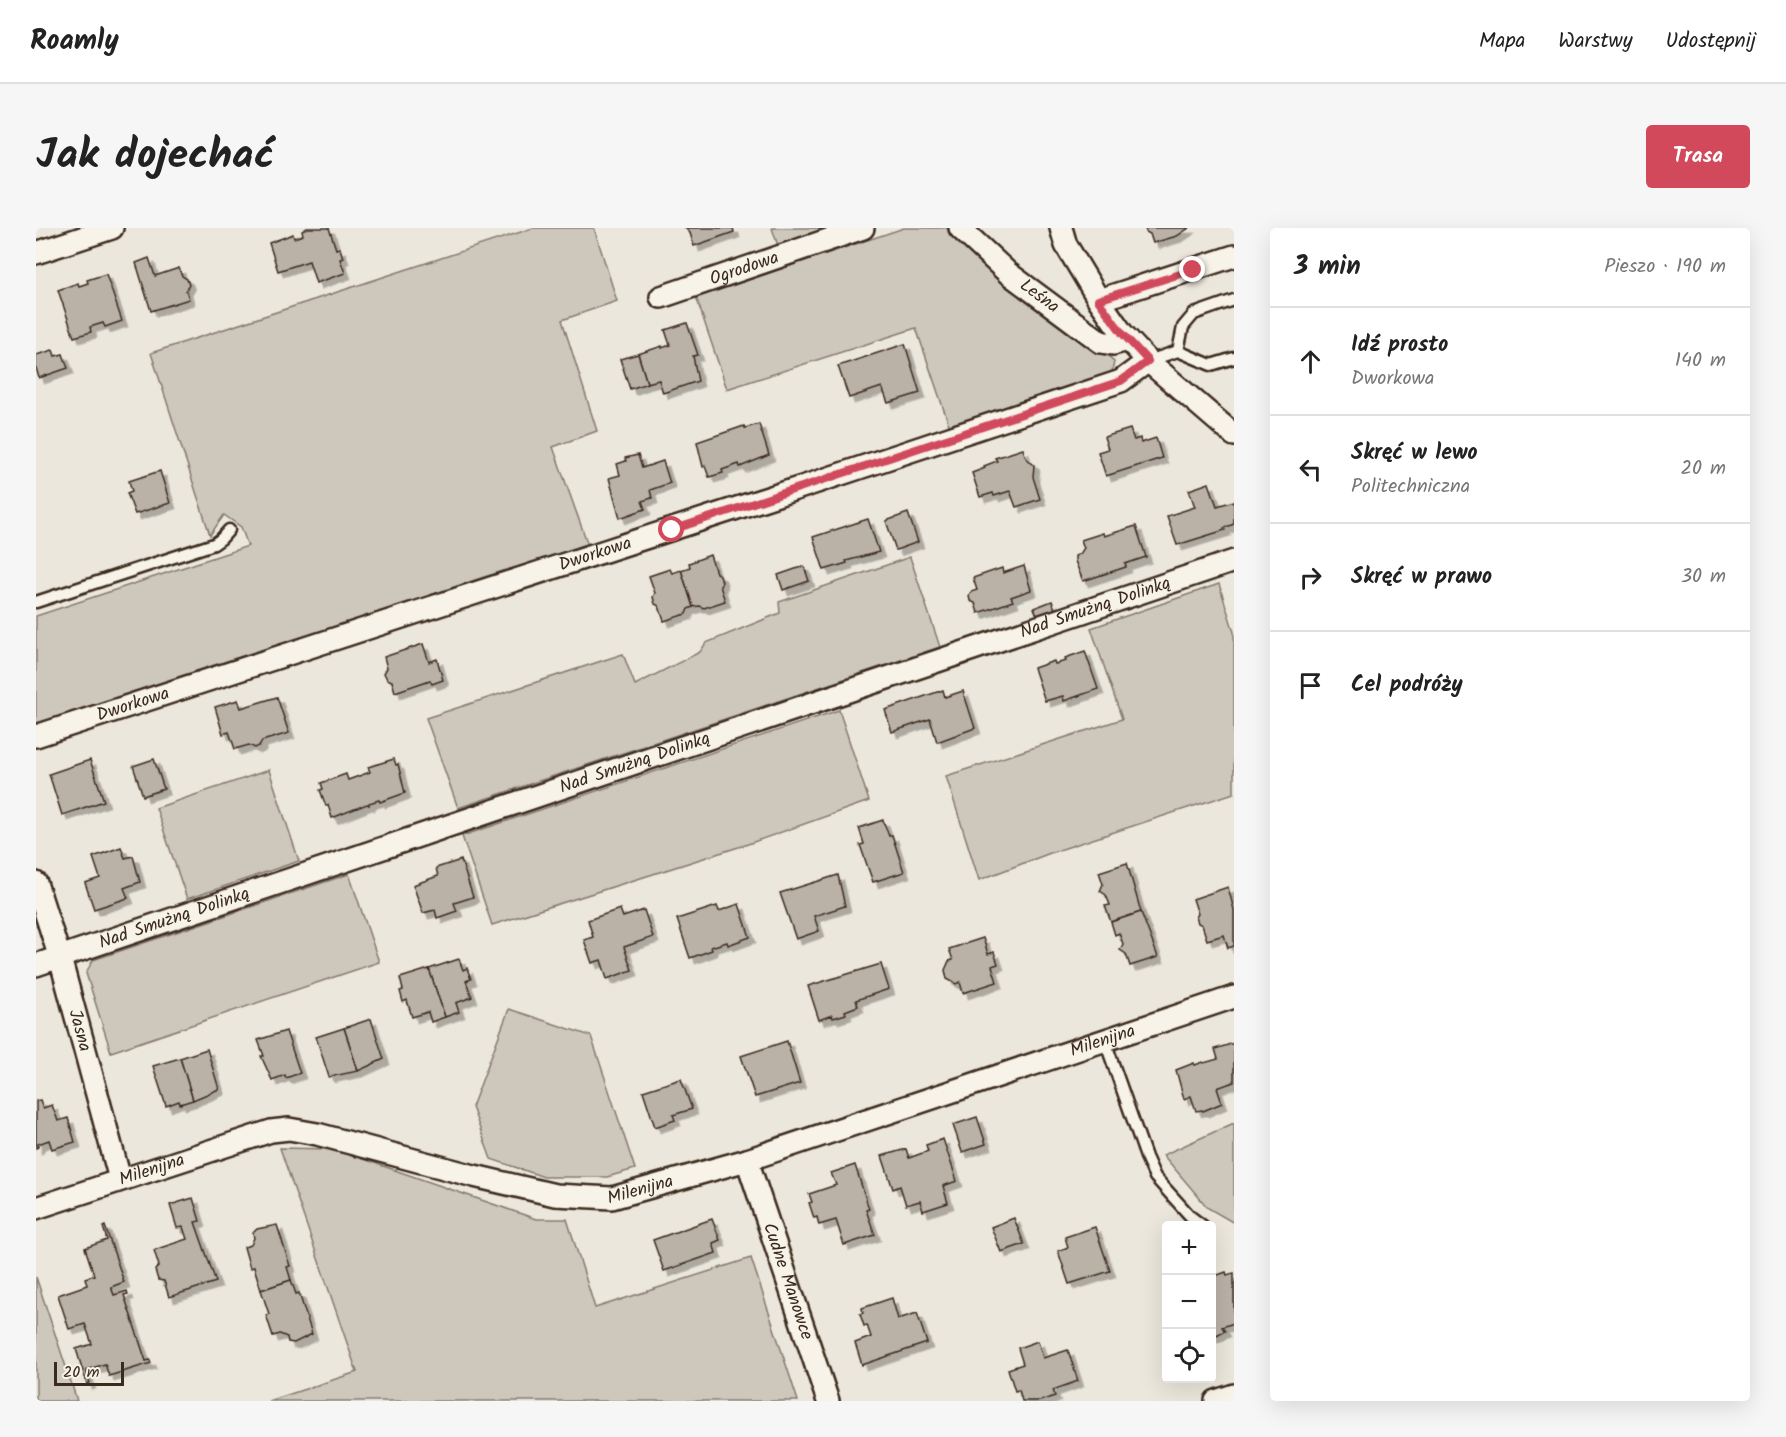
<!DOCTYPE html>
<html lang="pl">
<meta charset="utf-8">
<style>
body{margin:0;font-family:Kalam,sans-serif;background:#f6f6f6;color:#222}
.controls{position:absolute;right:18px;bottom:18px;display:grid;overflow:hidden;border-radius:6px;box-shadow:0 6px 24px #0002}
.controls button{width:54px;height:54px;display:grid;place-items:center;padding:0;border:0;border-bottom:2px solid #e0e0e0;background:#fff;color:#222;font:30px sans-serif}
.scale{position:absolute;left:18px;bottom:15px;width:70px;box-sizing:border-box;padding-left:6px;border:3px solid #3b2a1e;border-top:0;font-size:16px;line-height:21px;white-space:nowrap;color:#3b2a1e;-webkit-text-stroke:4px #f7f3e8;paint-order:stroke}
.stop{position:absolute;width:18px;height:18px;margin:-14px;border:4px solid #d1495b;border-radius:50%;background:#fff}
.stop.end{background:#d1495b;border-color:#fff;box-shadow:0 2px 6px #0008}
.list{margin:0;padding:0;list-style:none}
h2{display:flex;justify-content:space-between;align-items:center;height:78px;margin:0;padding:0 24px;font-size:26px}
h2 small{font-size:20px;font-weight:400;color:#767676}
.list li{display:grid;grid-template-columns:39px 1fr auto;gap:18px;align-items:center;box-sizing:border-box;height:108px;padding:0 24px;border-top:2px solid #e0e0e0}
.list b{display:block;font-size:22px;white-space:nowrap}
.list p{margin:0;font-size:20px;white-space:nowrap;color:#767676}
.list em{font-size:20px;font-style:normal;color:#767676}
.icon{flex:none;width:33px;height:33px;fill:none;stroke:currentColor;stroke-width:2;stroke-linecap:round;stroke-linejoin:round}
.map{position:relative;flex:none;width:1198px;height:1173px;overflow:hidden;border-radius:6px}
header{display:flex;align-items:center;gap:36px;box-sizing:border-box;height:84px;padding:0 30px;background:#fff;border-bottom:2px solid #e0e0e0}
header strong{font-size:28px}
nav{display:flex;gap:33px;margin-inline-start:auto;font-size:21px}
.intro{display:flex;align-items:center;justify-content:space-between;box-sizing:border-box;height:144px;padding:0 36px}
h1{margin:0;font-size:42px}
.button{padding:15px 27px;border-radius:6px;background:#d1495b;color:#fff;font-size:21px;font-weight:700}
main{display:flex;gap:36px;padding:0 36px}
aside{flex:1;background:#fff;border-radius:6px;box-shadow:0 6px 24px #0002}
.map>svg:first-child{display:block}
.green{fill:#cec8bc;stroke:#84796d;stroke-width:1.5}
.building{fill:#bab2a7;stroke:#3b2a1e;stroke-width:1.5;filter:url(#shadow)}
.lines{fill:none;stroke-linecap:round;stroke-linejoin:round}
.lane-casing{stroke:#3b2a1e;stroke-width:15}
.street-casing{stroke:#3b2a1e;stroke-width:26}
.lane{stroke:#f7f3e8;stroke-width:10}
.street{stroke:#f7f3e8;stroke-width:21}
.route{stroke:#d1495b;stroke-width:8}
.labels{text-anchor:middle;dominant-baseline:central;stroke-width:4.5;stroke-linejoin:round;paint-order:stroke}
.street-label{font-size:18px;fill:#3b2a1e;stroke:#f7f3e8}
</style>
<header>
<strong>Roamly</strong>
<nav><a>Mapa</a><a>Warstwy</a><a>Udostępnij</a></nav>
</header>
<div class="intro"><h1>Jak dojechać</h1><a class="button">Trasa</a></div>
<main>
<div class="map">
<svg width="1198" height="1173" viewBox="0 0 1198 1173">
<defs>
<filter id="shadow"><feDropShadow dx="5.5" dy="5.5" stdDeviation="0" flood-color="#0004"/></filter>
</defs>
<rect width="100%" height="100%" fill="#ece7dc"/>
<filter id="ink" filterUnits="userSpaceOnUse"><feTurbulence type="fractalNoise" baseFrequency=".0167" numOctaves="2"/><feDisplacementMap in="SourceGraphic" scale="12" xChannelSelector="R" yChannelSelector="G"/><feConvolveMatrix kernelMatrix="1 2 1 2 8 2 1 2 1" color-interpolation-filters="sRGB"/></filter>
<g filter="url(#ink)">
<!-- green -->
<g class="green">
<path d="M497 0H558L581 73 526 92 561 203 517 219 552 317 448 349 0 499V388L212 318 205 299 188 287 174 307 115 125Z"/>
<path d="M736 0H790L742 18Z"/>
<path d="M868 0H914L1070 124 1078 134 1076 144 913 197 880 100 691 161 660 69Z"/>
<path d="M874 329 904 419 422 580 390 490 587 426 599 457 664 424 670 415 744 385 743 374Z"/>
<path d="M1183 356 1198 404V565L1017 624 943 652 910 548 1086 491 1055 400Z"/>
<path d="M803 482 833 573 709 617 456 697 426 608Z"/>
<path d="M233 542 263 633 151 671 120 580Z"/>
<path d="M313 646 343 734 75 824 50 745 57 732Z"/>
<path d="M473 781 555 808 599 941 571 949H508L455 931 436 879Z"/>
<path d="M1198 895V995L1172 980 1127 927Z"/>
<path d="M244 920 298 921 500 991H531L559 1080 715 1030 762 1173H233L321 1144Z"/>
<path d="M0 1049 36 1157 41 1173H0Z"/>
</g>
<!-- building -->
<g class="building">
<path d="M271 0H293L300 21 304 20 307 30 304 31 309 45 280 55 273 33 242 43 233 15 257 6 258 10 267 7 266 3Z"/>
<path d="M649 0H697L698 4 658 18 654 5Z"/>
<path d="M1109 0H1153L1141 8 1117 15 1114 6 1110 4Z"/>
<path d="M113 30 119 48 143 40 146 48 151 51 153 57 150 62 153 71 115 83 100 35Z"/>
<path d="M70 46 86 93 69 99 67 95 54 99 55 104 38 109 22 62 42 55 43 58 52 55 51 52Z"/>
<path d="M651 95 662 127 657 128 662 153 627 165 623 152 611 155 602 126 626 118V120L634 117 629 102Z"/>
<path d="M869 116 884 165 852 175 846 159 813 170 802 138Z"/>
<path d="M17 122 19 128 27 126 32 140 3 150 0 140V127Z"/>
<path d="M602 126 611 155 594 161 584 131Z"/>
<path d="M723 196 733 227 704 239 703 236 686 242 687 245 673 249 669 238 667 239 661 214 708 198 709 200Z"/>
<path d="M1094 201 1098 212 1104 210 1105 215 1120 210 1126 230 1070 248 1062 224 1072 221 1068 209Z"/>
<path d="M987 221 990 230 998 237 997 249 1004 271 980 279 974 263 958 268 957 265 944 269 936 245 949 240 948 238 961 233 959 230Z"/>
<path d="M602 227 606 240 627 233 634 255 614 262 616 270 606 273 609 281 584 290 573 250 584 247 581 236 590 233 589 230Z"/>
<path d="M124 243 134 275 99 286 91 265 96 263 93 253Z"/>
<path d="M1173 255 1181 278 1198 273V296L1188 300 1189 302 1141 317 1131 288 1159 279 1153 262Z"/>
<path d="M872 285 882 314 860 322 850 293Z"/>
<path d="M832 291 843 324 810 333 811 335 788 342 777 309Z"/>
<path d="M1100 298 1110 329 1089 336 1090 339 1047 353 1039 333V328L1044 326 1048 320 1045 312 1067 305 1068 308Z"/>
<path d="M674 327 680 345 684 347 686 354 684 358 689 373 668 380 663 378 657 379 645 342 654 339 653 335Z"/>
<path d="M768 338 773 353 747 362 742 347Z"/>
<path d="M988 338 995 362 975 369 977 373 942 385 939 375 934 373 933 368 935 364 941 362 937 350 966 340 967 345Z"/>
<path d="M634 341 636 345 645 342 657 379 652 381 650 386 628 393 623 378 619 376 617 369 619 365 613 348Z"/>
<path d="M1016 373 1019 381 1001 387 998 380Z"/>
<path d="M387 416 393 434 401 431 407 452 396 456 394 452 359 464 356 453 351 451 348 445 351 440 348 429Z"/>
<path d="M1049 423 1062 461 1028 473 1027 468 1009 473 998 440 1018 433 1019 436 1030 433 1029 430Z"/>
<path d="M907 462 909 469 927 463 939 500 901 514 894 491 856 504 849 482Z"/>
<path d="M241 469 253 505 226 513 223 518 219 520 213 517 199 521 193 504 187 506 179 479 202 472 205 480Z"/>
<path d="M118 531 128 561 107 568 97 538Z"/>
<path d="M358 531 360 537 362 536 369 565 344 574 343 572 333 575V577L331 576 296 590 292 577 290 578 284 562 287 561 285 555 310 546 312 552 334 544 332 539Z"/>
<path d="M54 532 68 573 26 587 13 546Z"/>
<path d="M847 592 853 608 856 607 868 644 837 654 824 617 828 616 823 600Z"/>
<path d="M85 619 89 630 97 628 104 654 88 660 92 670 58 681 49 655 64 650 57 629Z"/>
<path d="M425 632 437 669 418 675 421 683 401 690 399 682 387 685 377 657 402 648 400 640Z"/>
<path d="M1091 635 1105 684 1075 694 1069 678 1074 677 1070 667 1064 663 1067 656 1063 644Z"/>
<path d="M802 647 809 678 778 688 783 703 760 711 744 665Z"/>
<path d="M1192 659 1198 682V718L1192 720 1188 707 1171 712 1166 697 1162 695 1160 689 1162 686 1157 671Z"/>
<path d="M703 676 714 709 692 717 691 714 675 719 676 722 654 730 641 691 681 678 683 683Z"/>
<path d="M584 681 587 689 608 682 617 709 588 719 596 742 571 751 565 732 556 735 548 712 557 709 552 692Z"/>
<path d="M1105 684 1122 729 1094 738 1090 726 1084 722 1087 716 1083 705 1079 707 1075 694Z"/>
<path d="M947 710 952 726 958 724 962 736 956 738 961 754 927 765 924 754 920 756 911 751 909 742 913 733 917 732 913 721Z"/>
<path d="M423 731 427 742 431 740 435 751 430 753 436 769 420 775 423 784 409 789 393 741Z"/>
<path d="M845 736 853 761 820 772 822 778 809 783 810 786 797 790 796 787 783 792 772 758Z"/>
<path d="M393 741 409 789 395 794 392 784 376 789 371 772 367 774 364 763 367 762 364 750Z"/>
<path d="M335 791 348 831 322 843 308 800Z"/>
<path d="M308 800 322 843 293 849 280 809Z"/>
<path d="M250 803 264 845 250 850 249 847 236 852 225 828H228L222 812Z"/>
<path d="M751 813 764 855 719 869 705 828Z"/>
<path d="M1198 815V854L1181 860 1186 875 1167 883 1166 882 1160 883 1155 868 1148 871 1140 842 1158 835 1159 837 1167 834 1168 835 1182 831 1179 821Z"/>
<path d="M171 821 183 861 157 872 144 830Z"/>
<path d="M144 830 157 872 144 876 143 873 130 878 117 838Z"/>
<path d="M645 851 656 881 637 887 639 892 619 899 607 863Z"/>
<path d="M4 872 7 880 16 877 22 893 32 890 39 914 16 921 13 912 2 916V919L0 920V873Z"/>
<path d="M941 889 950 916 926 924 917 897Z"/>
<path d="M907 911 921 953 907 958 912 975 887 983 884 973 870 977 864 958 857 961 846 928 870 921 873 930 892 923 890 917Z"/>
<path d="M819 937 833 981 830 982 839 1007 808 1017 800 992 783 997 781 989 778 990 773 975 776 974 773 966 800 957 795 945Z"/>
<path d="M157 970 164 993 159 994 180 1054 133 1069 128 1053 122 1052 119 1042 123 1038 118 1022 151 1011 147 999 141 1000 134 977Z"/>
<path d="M978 990 988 1016 965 1024 955 999Z"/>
<path d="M676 991 684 1012 677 1015 680 1025 628 1043 617 1012Z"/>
<path d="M241 997 254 1038 251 1039 255 1052 225 1062 218 1039 214 1040 208 1019 215 1017 218 1010 217 1005 221 1001Z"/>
<path d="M69 998 88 1054 75 1059 78 1067 91 1063 92 1066 88 1067 110 1133 114 1132 115 1135 73 1148 69 1136 50 1142 54 1155 51 1156 40 1121 56 1116 49 1096 33 1101 22 1067 51 1057 49 1050 58 1047 49 1020 71 1012 67 999Z"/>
<path d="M1059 999 1074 1043 1033 1056 1022 1023 1032 1019 1029 1009Z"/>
<path d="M1190 1044 1191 1047 1198 1045V1095L1186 1099 1189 1103 1176 1109V1049Z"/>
<path d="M255 1052 260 1066 263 1065 276 1106 258 1115 252 1114 251 1109 244 1106 237 1108 230 1087 233 1086 225 1062Z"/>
<path d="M856 1070 862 1091 881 1085 891 1115 826 1137 819 1115 835 1109 831 1097 828 1098 824 1086 827 1085 826 1080Z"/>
<path d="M1002 1113 1007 1130 1032 1122 1042 1153 1017 1162 1019 1168 1004 1173H986L983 1162 979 1163 972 1141 987 1136 982 1120Z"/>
</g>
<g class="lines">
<!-- lane casing -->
<g class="lane-casing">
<g id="lane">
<path d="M1142 123 1147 99 1158 86 1198 72"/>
<path d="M1112 133 1142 123 1175 137 1198 130"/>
<path d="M0 374 178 316 185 311 193 302"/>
<path d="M1069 813 1110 929 1119 949 1155 989 1167 998"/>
</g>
</g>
<!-- street casing -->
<g class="street-casing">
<g id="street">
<path id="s1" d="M924 0 972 45 1065 114 1077 116 1092 112"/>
<path d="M1025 0 1030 17 1063 72 1086 105 1112 133 1198 207"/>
<path d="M0 25 76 0"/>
<path id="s2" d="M625 69 827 0"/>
<path d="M1063 72 1198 28"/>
<path id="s3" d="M0 508 772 257 1085 153 1112 133"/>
<path id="s4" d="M0 655 24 730 84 951"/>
<path id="s5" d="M0 737 1198 333"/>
<path id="s6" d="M711 932 792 1173"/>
<path id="s7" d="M0 980 235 903 253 901 281 906 438 948 519 967 576 970 711 932 1198 769"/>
<path d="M1180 1173 1198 1167"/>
</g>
</g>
<!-- lane -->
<use href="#lane" class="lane"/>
<!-- street -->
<use href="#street" class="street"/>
</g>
</g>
<g class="lines" filter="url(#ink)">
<!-- route -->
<path class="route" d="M636 302 1085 153 1112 133 1086 105 1062 72 1157 42"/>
</g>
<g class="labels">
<!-- street labels -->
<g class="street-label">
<text stroke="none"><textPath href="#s2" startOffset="88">Ogrodowa</textPath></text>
<text stroke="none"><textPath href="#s1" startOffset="105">Leśna</textPath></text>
<text stroke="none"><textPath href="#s3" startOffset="588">Dworkowa</textPath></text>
<text stroke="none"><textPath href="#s5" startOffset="1118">Nad Smużną Dolinką</textPath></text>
<text stroke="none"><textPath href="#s3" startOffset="102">Dworkowa</textPath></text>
<text stroke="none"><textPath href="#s5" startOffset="632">Nad Smużną Dolinką</textPath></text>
<text stroke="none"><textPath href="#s5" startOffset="146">Nad Smużną Dolinką</textPath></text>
<text stroke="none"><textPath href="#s4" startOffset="154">Jasna</textPath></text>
<text stroke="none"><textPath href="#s7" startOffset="1112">Milenijna</textPath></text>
<text stroke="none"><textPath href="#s7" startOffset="122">Milenijna</textPath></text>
<text stroke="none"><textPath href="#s7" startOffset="626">Milenijna</textPath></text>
<text stroke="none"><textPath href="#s6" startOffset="128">Cudne Manowce</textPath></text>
</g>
</g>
</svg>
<div class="controls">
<button>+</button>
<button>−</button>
<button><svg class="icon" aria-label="locate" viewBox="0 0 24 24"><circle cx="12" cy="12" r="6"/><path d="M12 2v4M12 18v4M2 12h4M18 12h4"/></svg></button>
</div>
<div class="scale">20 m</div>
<div class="stop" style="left:636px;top:302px"></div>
<div class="stop end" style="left:1157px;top:42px"></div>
</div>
<aside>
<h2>3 min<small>Pieszo · 190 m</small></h2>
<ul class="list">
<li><svg class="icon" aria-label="ahead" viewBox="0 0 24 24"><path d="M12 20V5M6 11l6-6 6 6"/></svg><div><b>Idź prosto</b><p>Dworkowa</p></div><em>140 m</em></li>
<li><svg class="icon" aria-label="left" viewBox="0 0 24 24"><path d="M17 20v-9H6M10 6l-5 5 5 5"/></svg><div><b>Skręć w lewo</b><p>Politechniczna</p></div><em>20 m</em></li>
<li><svg class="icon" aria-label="right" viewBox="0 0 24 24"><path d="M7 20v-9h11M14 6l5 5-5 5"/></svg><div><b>Skręć w prawo</b></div><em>30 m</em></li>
<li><svg class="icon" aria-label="arrive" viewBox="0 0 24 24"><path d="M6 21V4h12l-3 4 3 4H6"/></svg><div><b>Cel podróży</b></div></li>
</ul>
</aside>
</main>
